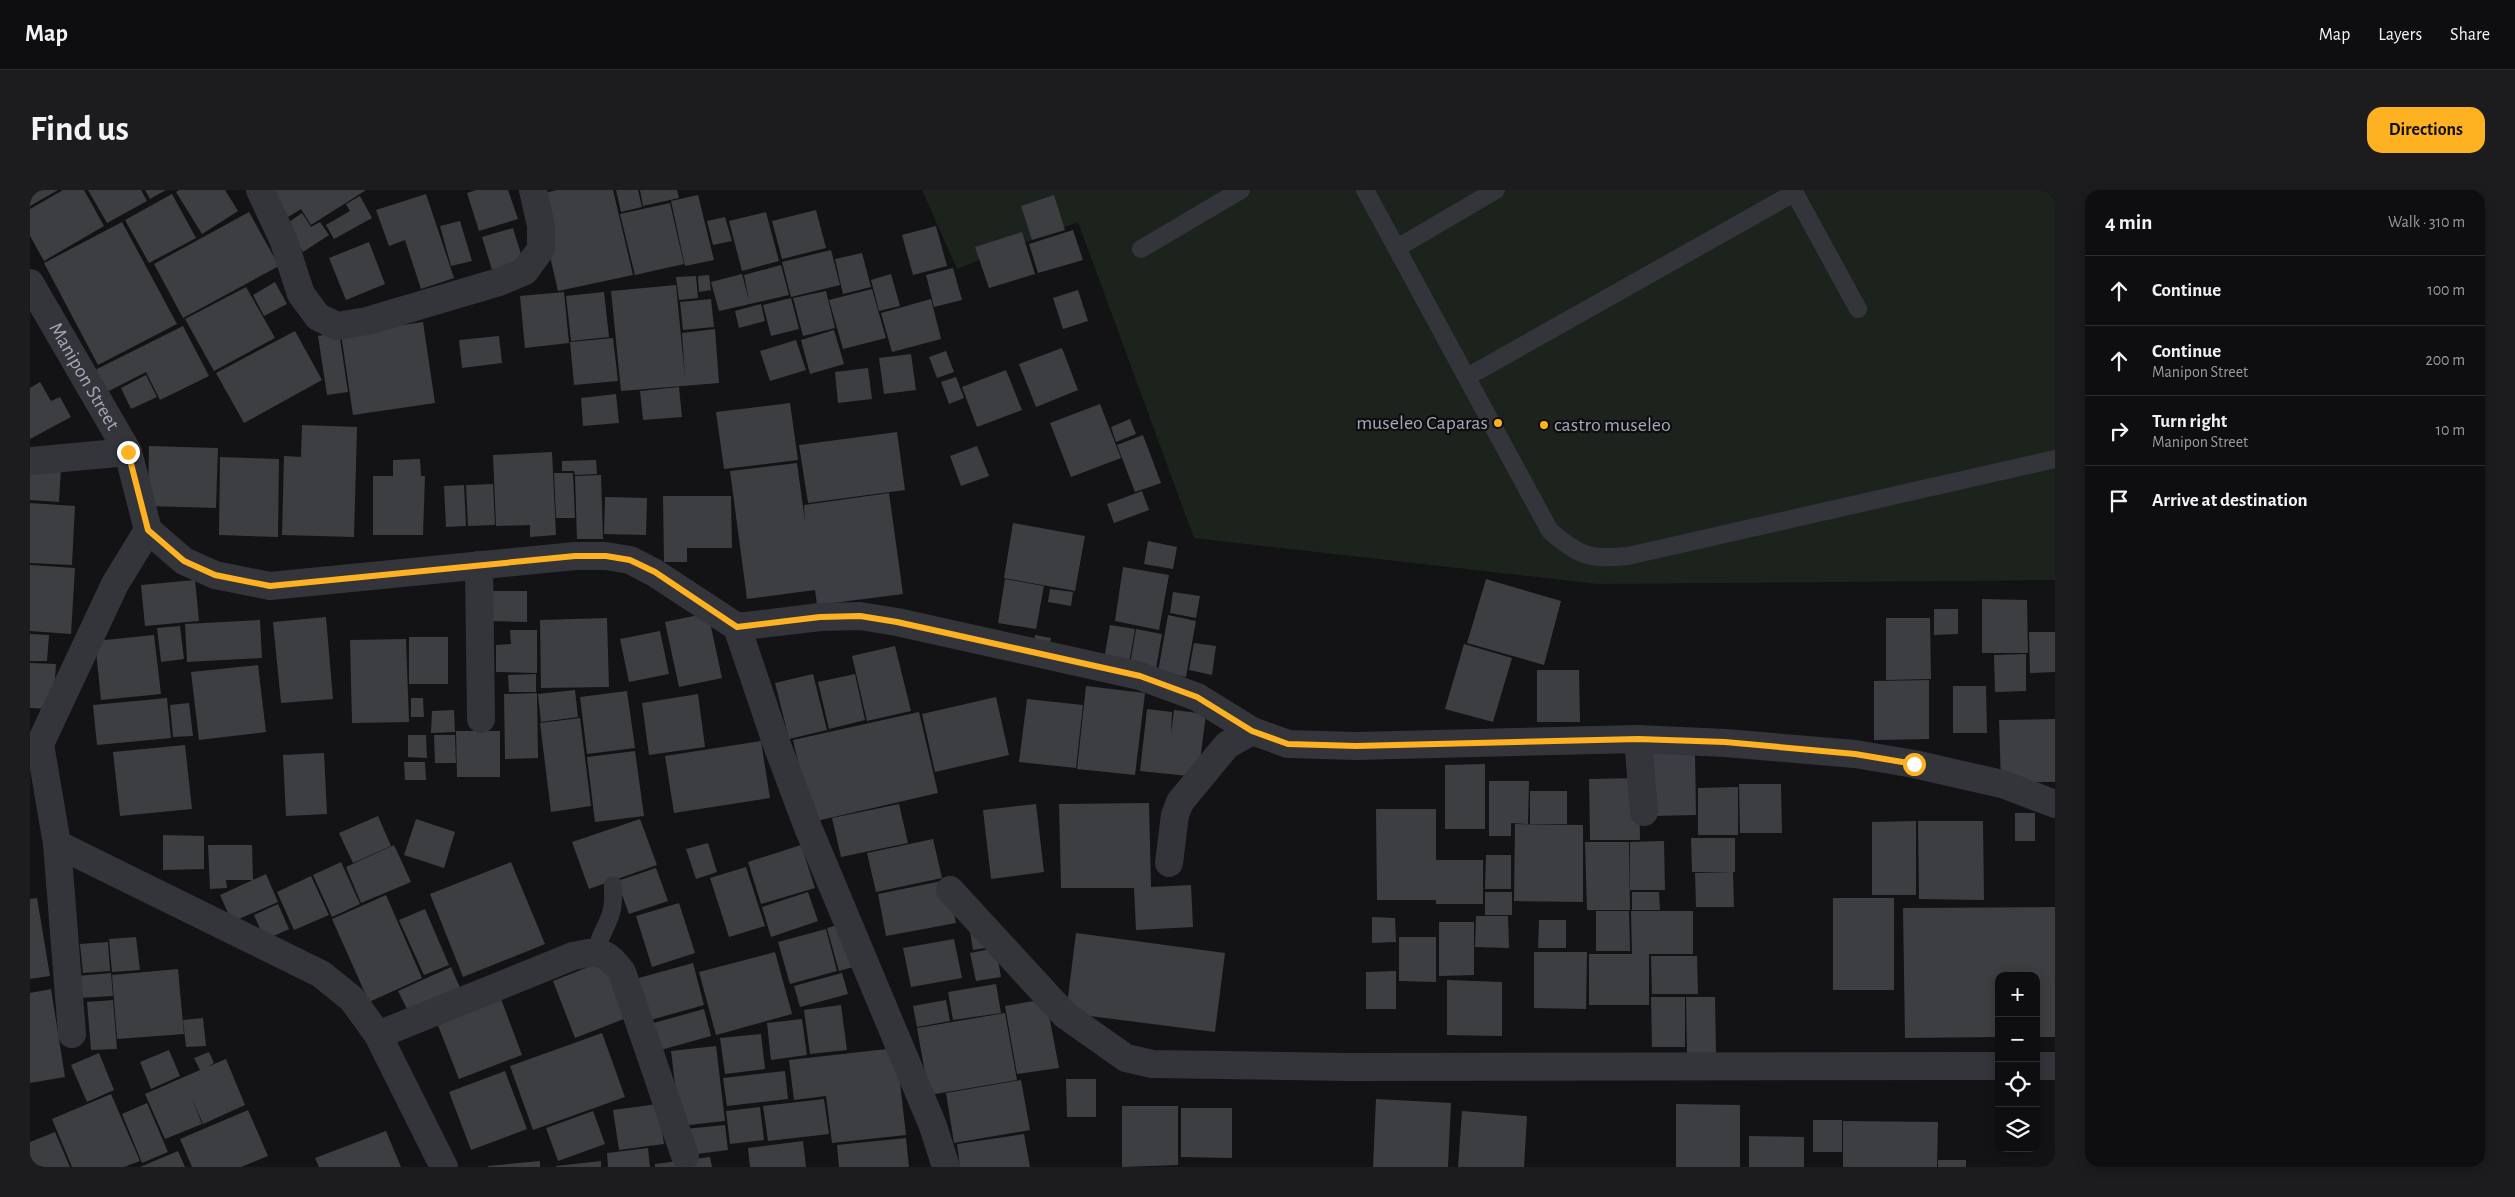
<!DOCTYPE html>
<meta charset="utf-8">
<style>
body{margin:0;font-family:"Alegreya Sans",sans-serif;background:#1c1c1e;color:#f1f3f6}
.controls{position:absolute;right:15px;bottom:15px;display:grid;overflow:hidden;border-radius:10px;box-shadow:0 2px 12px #0003}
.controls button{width:45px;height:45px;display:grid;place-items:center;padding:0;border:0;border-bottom:1px solid #2e2e30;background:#0e0e10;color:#f1f3f6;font:25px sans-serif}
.stop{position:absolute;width:15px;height:15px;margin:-11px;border:4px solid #ffb221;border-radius:50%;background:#fff}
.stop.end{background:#ffb221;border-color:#fff;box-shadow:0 1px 5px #0008}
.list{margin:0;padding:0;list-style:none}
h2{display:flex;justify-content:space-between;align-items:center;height:65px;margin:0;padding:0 20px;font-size:21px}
h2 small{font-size:16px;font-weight:400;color:#9b9c9f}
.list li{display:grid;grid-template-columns:32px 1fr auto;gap:15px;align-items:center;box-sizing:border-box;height:70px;padding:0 20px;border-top:1px solid #2e2e30}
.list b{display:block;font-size:19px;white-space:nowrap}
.list p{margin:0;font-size:16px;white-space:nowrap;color:#9b9c9f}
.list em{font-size:16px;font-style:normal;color:#9b9c9f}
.icon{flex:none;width:28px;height:28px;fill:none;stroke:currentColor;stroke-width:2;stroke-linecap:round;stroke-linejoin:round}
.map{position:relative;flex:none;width:2025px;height:977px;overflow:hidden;border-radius:15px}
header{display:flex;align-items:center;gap:30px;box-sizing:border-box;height:70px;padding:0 25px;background:#0e0e10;border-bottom:1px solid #2e2e30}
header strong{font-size:24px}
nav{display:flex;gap:28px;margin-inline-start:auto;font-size:18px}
.intro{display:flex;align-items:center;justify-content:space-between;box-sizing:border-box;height:120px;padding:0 30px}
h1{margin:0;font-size:35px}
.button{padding:12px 22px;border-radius:15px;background:#ffb221;color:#111;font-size:18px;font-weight:700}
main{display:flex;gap:30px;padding:0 30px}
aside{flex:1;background:#0e0e10;border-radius:15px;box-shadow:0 2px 12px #0003}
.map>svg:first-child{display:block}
.green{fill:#1b231c}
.building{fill:#3c3e42}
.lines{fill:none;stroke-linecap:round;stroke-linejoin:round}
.service{stroke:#34353a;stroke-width:18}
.minor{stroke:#34353a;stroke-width:28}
.route{stroke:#ffb221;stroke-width:6}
.poi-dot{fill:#ffb221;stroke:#0e0e10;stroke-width:2}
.labels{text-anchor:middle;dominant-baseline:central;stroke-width:4.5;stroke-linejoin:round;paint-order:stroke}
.street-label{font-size:20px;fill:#a3a9b6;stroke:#0e0e10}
.poi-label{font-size:20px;fill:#a3a9b6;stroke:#0e0e10;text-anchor:end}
</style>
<header>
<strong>Map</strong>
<nav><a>Map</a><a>Layers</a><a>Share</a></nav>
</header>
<div class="intro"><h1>Find us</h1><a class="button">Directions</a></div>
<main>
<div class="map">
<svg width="2025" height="977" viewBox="0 0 2025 977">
<rect width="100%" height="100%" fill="#131315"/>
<!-- green -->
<path class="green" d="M892 0H2025V390L1568 394 1164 348 1048 32 927 79Z"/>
<!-- building -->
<g class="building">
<path d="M0 0H28L0 16Z"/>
<path d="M33 0H54L74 36 14 71 0 46V19Z"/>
<path d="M58 0H111L117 11 77 33Z"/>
<path d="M115 0H136L120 9Z"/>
<path d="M149 0H195L208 21 172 44 146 2Z"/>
<path d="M246 0H336L281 35 271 19 258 27 242 2Z"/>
<path d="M446 0H478L488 29 449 41 437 3Z"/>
<path d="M527 0H583L603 85 528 101 506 5Z"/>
<path d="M586 0H608L612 17 591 22Z"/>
<path d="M610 0H647L649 8 613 16Z"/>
<path d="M142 4 166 48 119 73 95 30Z"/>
<path d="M396 4 424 88 391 99 375 50 359 56 346 20Z"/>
<path d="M668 5 684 70 655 76 641 11Z"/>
<path d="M1024 5 1035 40 1002 50 991 16Z"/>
<path d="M330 6 342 28 304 49 296 35 320 21 316 14Z"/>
<path d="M640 13 654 74 605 85 590 24Z"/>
<path d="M786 20 796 58 752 69 742 31Z"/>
<path d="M219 22 249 76 153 128 124 74Z"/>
<path d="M736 22 749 71 712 81 699 31Z"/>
<path d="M272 23 281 37 290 32 299 45 273 62 256 34Z"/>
<path d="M695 27 702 51 683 55 677 31Z"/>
<path d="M430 31 442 71 421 76 410 36Z"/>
<path d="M92 32 147 134 68 175 14 73Z"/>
<path d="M906 36 917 76 883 85 872 45Z"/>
<path d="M483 38 494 74 463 83 452 47Z"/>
<path d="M1043 40 1053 70 1008 83 999 54Z"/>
<path d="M992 42 1005 84 959 98 945 57Z"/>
<path d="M339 52 355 94 316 110 299 68Z"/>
<path d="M801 60 810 95 761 107 752 72Z"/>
<path d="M832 63 841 97 813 104 805 69Z"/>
<path d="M751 75 759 105 689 121 681 92 712 84 719 111 714 85Z"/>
<path d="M923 78 932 110 904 117 896 85Z"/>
<path d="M861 84 870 116 849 121 841 90Z"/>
<path d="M679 85 681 100 669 102 668 86Z"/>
<path d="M666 86 668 108 649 110 646 87Z"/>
<path d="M245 92 257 114 234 126 223 105Z"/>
<path d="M646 95 655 188 652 143 685 139 689 193 591 201 581 101Z"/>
<path d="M216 97 245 148 184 181 155 129Z"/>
<path d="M842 99 856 148 813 159 799 110Z"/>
<path d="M1048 100 1058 131 1033 139 1023 108Z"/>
<path d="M796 101 805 138 773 146 763 108Z"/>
<path d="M534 102 539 153 495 158 490 106Z"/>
<path d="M574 102 579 147 541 151 536 106Z"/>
<path d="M761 108 769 139 741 146 733 115Z"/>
<path d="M681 109 684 137 653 140 650 112Z"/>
<path d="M901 109 911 149 862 162 851 123Z"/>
<path d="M731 114 735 131 709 138 705 121Z"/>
<path d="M393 132 405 213 323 225 311 144Z"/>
<path d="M153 136 179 186 130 210 116 182 77 202 65 180Z"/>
<path d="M804 140 814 174 780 184 771 150Z"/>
<path d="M265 141 292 190 214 233 186 183Z"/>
<path d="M309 142 318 202 297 205 288 146Z"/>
<path d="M469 146 472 173 432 178 429 150Z"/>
<path d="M583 148 588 191 544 195 540 152Z"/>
<path d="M766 150 776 180 740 191 730 161Z"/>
<path d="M1032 158 1048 200 1006 217 989 174Z"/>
<path d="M916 161 924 182 907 188 899 167Z"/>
<path d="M881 164 886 200 854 204 849 168Z"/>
<path d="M838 178 842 209 808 213 805 182Z"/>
<path d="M976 180 992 220 947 237 932 197Z"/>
<path d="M116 185 127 207 101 219 91 198Z"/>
<path d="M926 187 934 208 919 214 911 192Z"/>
<path d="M10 192 21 211 30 207 41 227 0 249V198Z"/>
<path d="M649 197 652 227 613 230 610 201Z"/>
<path d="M586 204 589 233 553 236 551 208Z"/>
<path d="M760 213 768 270 694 279 686 222Z"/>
<path d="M1070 214 1091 268 1041 287 1020 233Z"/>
<path d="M1100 229 1106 244 1086 252 1081 237Z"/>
<path d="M272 235 327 237 324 347 252 345 254 266 271 267Z"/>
<path d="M867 242 875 300 778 313 769 255Z"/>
<path d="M1113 245 1131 293 1105 302 1087 255Z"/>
<path d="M119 256 188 258 186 318 118 316Z"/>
<path d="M947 256 959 286 931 296 920 266Z"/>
<path d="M522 262 526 345 500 347V335L466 336 463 265Z"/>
<path d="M190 267 249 269 248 347 189 345Z"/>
<path d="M390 269 391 286H395L393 345H343V286H363V270Z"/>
<path d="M566 270 567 284 545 285 544 281H532V271Z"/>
<path d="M767 273 775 331 774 315 859 303 873 404 787 415 785 400 717 409 700 281Z"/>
<path d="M0 276 31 278 29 312 0 310Z"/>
<path d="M524 283H543L545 328H526Z"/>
<path d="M571 285 573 349H547L545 286Z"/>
<path d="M463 294 465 335 438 336 436 295Z"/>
<path d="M434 295 436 336 416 337 414 296Z"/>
<path d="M1112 301 1119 320 1084 333 1077 314Z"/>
<path d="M633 306H701L702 358H657V372H634Z"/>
<path d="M575 307 617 308 616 345 574 344Z"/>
<path d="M0 313 45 316 42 375 0 373Z"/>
<path d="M983 333 1055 346 1045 401 974 388Z"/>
<path d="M1118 351 1147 357 1143 379 1114 374Z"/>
<path d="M0 375 45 378 41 444 0 441Z"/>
<path d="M1093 377 1139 385 1129 440 1085 431Z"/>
<path d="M975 389 1014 396 1006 439 968 433Z"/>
<path d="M1456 389 1531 411 1514 475 1437 453Z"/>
<path d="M165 390 169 431 115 436 111 395Z"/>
<path d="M1020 399 1043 402 1041 416 1018 412Z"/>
<path d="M461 401H497V432L461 431Z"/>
<path d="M1143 402 1170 406 1166 428 1140 423Z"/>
<path d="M1952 409 1997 410 1998 463H1952Z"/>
<path d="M1904 419H1928V444L1904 445Z"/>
<path d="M678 423 692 488 649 497 635 432Z"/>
<path d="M1138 425 1166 431 1156 487 1128 482Z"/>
<path d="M296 427 303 509 251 513 243 432Z"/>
<path d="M577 428 579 497 511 498 510 430Z"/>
<path d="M1856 428H1900L1901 489 1856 490Z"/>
<path d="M230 430 232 468 157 472 155 434Z"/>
<path d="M1080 435 1105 439 1098 479 1073 475Z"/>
<path d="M150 436 154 469 131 472 127 438Z"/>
<path d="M1106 439 1132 444 1125 484 1099 480Z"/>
<path d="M480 440H507V483L466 482V455L481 454Z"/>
<path d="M630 441 639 484 599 492 590 449Z"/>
<path d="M1999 442H2025V482L2000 483Z"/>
<path d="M0 444 19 445 17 471H0Z"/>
<path d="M124 445 131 504 71 510 65 451Z"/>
<path d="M1005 445 1021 448 1018 462 1003 459Z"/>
<rect x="379" y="447" width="39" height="47"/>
<path d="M376 449 379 532 322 533 320 450Z"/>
<path d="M1164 453 1186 456 1182 485 1159 480Z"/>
<path d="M1434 454 1482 468 1463 532 1415 519Z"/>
<path d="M865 456 881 521 837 531 822 466Z"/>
<path d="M1996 464V501L1965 502 1964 465Z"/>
<path d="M0 473 26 474 23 519 0 518Z"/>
<path d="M228 475 236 542 169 550 161 482Z"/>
<path d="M1507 480H1549L1550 532H1507Z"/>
<path d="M506 484V502H479L478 485Z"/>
<path d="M783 484 797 540 759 549 745 493Z"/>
<path d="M825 484 835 530 799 539 788 492Z"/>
<path d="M1899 490V549L1844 550V491Z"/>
<path d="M1056 496 1115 503 1105 585 1047 579Z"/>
<path d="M1923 496H1956L1957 543H1923Z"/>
<path d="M545 500 548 527 511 532 508 504Z"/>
<path d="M597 501 605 558 557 564 550 507Z"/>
<path d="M507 503 508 568 475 569 474 504Z"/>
<path d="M668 504 675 557 619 565 612 513Z"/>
<path d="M966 507 979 565 905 582 892 524Z"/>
<path d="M137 508 141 548 67 555 63 515Z"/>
<path d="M381 508H393L394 527H381Z"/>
<path d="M997 509 1053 515 1046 578 989 572Z"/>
<path d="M159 513 163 546 143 547 140 515Z"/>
<path d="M1117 519 1142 522 1141 544 1144 520 1176 524 1168 587 1110 581Z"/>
<path d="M424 520 425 542 401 543 402 521Z"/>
<path d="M889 522 908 603 782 632 763 550Z"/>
<path d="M550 528 561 616 521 622 510 533Z"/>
<path d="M2025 529V592H1971L1969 530Z"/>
<path d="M426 541H470V587H427Z"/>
<path d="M378 545H396L397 568 378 567Z"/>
<path d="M404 545H425L426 573H405Z"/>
<path d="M731 551 740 608 644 623 635 566Z"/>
<path d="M155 555 162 619 90 626 83 562Z"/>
<path d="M605 561 614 626 565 632 557 567Z"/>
<path d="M1622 562H1665L1666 625 1623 626Z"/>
<path d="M294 563 297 624 256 626 253 565Z"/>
<path d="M374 572H395L396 590H375Z"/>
<path d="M1455 574V639H1415V575Z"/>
<path d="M1609 588 1610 650H1560L1559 589Z"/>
<path d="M1459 591H1499L1498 634 1481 633V646H1459Z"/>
<path d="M1709 594H1751L1752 643H1710Z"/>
<path d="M1708 597V645H1668V598Z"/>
<rect x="1500" y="601" width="37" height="33"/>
<path d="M1119 613 1121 697 1161 695 1163 737 1106 740 1104 698H1031L1029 614Z"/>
<path d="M869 614 878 653 811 667 802 628Z"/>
<path d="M1006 614 1014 682 961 689 953 620Z"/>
<path d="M1346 619H1406V670H1453V714H1406V710H1347Z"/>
<rect x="1985" y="623" width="20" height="28"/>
<path d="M348 626 361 656 323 673 309 643Z"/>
<path d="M386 629 425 642 414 678 374 665Z"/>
<path d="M610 629 627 675 559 699 542 652Z"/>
<path d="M1886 631V705H1842V632Z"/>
<path d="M1888 631H1953L1954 710 1889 709Z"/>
<path d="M1485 634 1553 635V712L1484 711Z"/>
<path d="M133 645 174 646V679L133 680Z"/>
<path d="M1661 648H1705V682H1662Z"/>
<path d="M903 649 912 688 846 702 837 663Z"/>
<path d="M1634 651 1635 700H1600V652Z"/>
<path d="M1555 652H1599L1600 720H1557Z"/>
<path d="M678 653 687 682 666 689 656 659Z"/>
<path d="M178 655H222L223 690H196L197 698 180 699Z"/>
<path d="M364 655 381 692 331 713 316 677Z"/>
<path d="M771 655 785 698 731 714 718 672Z"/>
<path d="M1456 665H1481V699H1455Z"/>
<path d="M311 672 330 714 302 727 283 685Z"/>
<path d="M481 672 515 754 433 787 400 704Z"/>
<path d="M716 677 735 736 699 747 680 688Z"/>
<path d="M626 678 638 711 599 724 587 691Z"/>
<path d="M1703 682 1704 717H1666L1665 683Z"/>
<path d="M236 684 248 712 202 732 190 705Z"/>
<path d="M281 686 299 725 264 740 247 702Z"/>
<path d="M917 690 926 733 856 746 848 704Z"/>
<path d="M778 702 788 731 741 747 732 717Z"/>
<rect x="1455" y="702" width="27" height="23"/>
<path d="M1602 702H1629L1630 720H1602Z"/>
<path d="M356 705 392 788 339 812 302 729Z"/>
<path d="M7 708 20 786 0 789V709Z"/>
<rect x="1803" y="708" width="61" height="92"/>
<path d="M649 713 665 763 622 777 606 726Z"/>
<path d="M248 714 259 739 235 750 224 725Z"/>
<path d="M2025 717V847H2006V786H1969V847L1875 848 1873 718Z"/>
<path d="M395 719 419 775 394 785 369 730Z"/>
<path d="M1566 721H1599L1600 761H1566Z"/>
<path d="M1601 721H1663V764H1619V815H1559V764H1602Z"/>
<path d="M1446 726H1478L1479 758 1445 757Z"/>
<path d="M1342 727 1365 728 1366 752 1342 753Z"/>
<path d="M1509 730H1536V758H1508Z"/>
<path d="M1409 732H1444V785L1409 786Z"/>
<path d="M815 733 827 776 809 781 797 738Z"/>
<path d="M796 739 807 781 760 794 748 752Z"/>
<path d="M940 741 955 758 943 760Z"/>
<path d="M1046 743 1195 763 1185 842 1036 823Z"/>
<path d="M106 747 110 780 82 782 79 749Z"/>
<path d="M1369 747H1406V792L1369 791Z"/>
<path d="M924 749 932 788 881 797 873 758Z"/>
<path d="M78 752 80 781 53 783 50 754Z"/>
<path d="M966 758 971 787 946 791 940 763Z"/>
<path d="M745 762 762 824 686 845 669 782Z"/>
<path d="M1504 762H1557L1556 819 1504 818Z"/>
<path d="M1621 766H1667L1668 804H1622Z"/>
<path d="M576 770 599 827 545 848 523 791Z"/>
<path d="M663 773 674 815 617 831 605 789Z"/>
<path d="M421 777 431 800 379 823 368 801Z"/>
<path d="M148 779 154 844 87 849 82 785Z"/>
<path d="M1366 781V819H1336V782Z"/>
<path d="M81 783 83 806 49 808 47 786Z"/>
<path d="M812 783 818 804 770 817 764 796Z"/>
<path d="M1417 790 1472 792V846L1417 845Z"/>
<path d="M966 794 971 823 923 830 918 802Z"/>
<path d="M21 799 35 887 0 893V803Z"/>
<path d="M1621 807H1655V857H1622Z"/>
<path d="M1656 807H1685L1686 863H1657Z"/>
<path d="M471 809 492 865 429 889 407 833Z"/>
<path d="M1016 809 1029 878 987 884 975 816Z"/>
<path d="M83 810 87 859 61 860 57 812Z"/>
<path d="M916 810 920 831 887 837 883 816Z"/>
<path d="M811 815 817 860 780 864 774 820Z"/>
<path d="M674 819 681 846 627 861 620 834Z"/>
<path d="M975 823 987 890 899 905 887 838Z"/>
<path d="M173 828 176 856 156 857 153 830Z"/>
<path d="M772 829 777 865 741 870 737 833Z"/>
<path d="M572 843 595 907 503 940 480 876Z"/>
<path d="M731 844 735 879 695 884 690 848Z"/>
<path d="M686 856 695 931 650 936 641 861Z"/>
<path d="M866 858 876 945 802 953 796 906 764 910 759 870Z"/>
<path d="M139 860 150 886 121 899 110 872Z"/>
<path d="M179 862 184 873 177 877 196 869 215 915 173 934 162 909 172 934 135 949 115 904 170 880 164 868Z"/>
<path d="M69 863 84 900 57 912 41 875Z"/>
<path d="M475 881 497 939 441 960 419 902Z"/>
<path d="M755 881 758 909 697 916 693 888Z"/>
<path d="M1036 889H1066V927H1037Z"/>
<path d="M991 890 1000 940 924 953 916 903Z"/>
<path d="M81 904 110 971 94 977H42L22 929Z"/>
<path d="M794 909 799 944 738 951 733 916Z"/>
<path d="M1346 909 1421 913 1418 977H1343Z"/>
<path d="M117 913 138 962 112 973 92 924Z"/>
<path d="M628 914 634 954 589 960 583 920Z"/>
<path d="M1646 914 1710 915V977H1646Z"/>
<path d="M1092 916H1148V975L1092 977Z"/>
<path d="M730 917 734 950 700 954 696 921Z"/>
<path d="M1151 918H1202V968L1151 967Z"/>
<path d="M218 920 238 966 211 977H162L150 949Z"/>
<path d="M563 921 575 954 528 971 516 938Z"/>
<path d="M1432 921 1497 926 1494 977H1428Z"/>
<rect x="1783" y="930" width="29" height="32"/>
<path d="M1813 931 1908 932 1907 977H1813Z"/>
<path d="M695 935 698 960 659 965 655 939Z"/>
<path d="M356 941 371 977H289L285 968Z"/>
<path d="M25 942 40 977H0V952Z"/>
<path d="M994 944 1000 977H930L927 954Z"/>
<path d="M1719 946 1774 947V977H1719Z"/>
<path d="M876 948 879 977H809L807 955Z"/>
<path d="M773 951 776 977H720L718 958Z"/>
<path d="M618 958 620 977H578L577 963Z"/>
<path d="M148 961 155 977H110Z"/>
<path d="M680 967 682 977H625V974Z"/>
<rect x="1908" y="970" width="28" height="7"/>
<path d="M510 971V977H458V976Z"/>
<path d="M571 971V977H526V976Z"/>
</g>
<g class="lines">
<!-- service -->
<g class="service">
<path d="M1335 0 1520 341C1550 366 1558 370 1598 366L2025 269"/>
<path d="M1763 0 1828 119"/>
<path d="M1367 58 1466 0"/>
<path d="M1111 59 1211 0"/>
<path d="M1437 187 1764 3"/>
<path d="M567 761C569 744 577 738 581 723 584 714 583 705 583 695"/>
</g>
<!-- minor -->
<g class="minor">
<path d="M230 0 253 49 271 104 288 127 307 136 337 131 469 92 495 81 511 59V36L503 0"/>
<path id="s1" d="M0 93 98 262 118 340 154 371 185 385 240 396 545 366H576L600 370 625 383 707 437 790 427 830 426 867 432 1110 486 1167 507 1222 541 1258 554 1326 556 1608 549 1695 553 1825 564 1884 574 1972 594 2025 614"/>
<path d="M0 271 98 262"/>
<path d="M449 375 451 529"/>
<path d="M707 437 747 555 777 635 903 936 916 977"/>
<path d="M1608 549 1614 622"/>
<path d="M27 654 291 784 322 809 348 845 414 977"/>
<path d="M1139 673 1145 625 1150 612 1197 555 1222 541"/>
<path d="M920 700 1035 825 1096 868 1122 874 1317 877 1969 876"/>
<path d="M42 844 27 654 10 554 85 394 118 340"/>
<path d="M348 845 543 766C569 760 575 760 592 782L655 966"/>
<path d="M2006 876H2025"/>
</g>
</g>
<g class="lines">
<!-- route -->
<path class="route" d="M98 262 118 340 154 371 185 385 240 396 545 366H576L600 370 625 382 707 437 790 427 830 426 867 432 1110 486 1167 507 1222 541 1258 554 1326 556 1608 549 1695 552 1825 564 1884 574"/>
</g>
<!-- markers -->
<g class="poi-dot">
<circle cx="1468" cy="233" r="5"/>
<circle cx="1514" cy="235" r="5"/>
</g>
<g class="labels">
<!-- street labels -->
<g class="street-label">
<text stroke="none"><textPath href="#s1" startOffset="108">Manipon Street</textPath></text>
</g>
<!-- poi labels -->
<g class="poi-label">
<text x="1458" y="233">museleo Caparas</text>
<text x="1524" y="235" text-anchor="start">castro museleo</text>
</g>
</g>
</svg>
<div class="controls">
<button>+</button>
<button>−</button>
<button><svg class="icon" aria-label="locate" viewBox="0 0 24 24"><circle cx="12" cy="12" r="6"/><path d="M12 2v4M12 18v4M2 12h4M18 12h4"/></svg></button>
<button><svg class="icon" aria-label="layers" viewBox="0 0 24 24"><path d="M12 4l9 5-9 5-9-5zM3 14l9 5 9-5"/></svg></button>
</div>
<div class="stop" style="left:1884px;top:574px"></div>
<div class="stop end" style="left:98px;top:262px"></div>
</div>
<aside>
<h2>4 min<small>Walk · 310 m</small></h2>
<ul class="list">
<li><svg class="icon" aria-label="ahead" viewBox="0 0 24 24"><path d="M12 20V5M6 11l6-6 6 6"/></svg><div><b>Continue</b></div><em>100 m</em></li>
<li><svg class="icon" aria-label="ahead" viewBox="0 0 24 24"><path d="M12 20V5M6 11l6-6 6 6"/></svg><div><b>Continue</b><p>Manipon Street</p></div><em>200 m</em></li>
<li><svg class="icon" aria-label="right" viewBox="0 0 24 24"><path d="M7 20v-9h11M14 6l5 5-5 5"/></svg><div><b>Turn right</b><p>Manipon Street</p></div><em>10 m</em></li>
<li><svg class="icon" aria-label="arrive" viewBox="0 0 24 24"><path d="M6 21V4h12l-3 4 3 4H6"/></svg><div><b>Arrive at destination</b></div></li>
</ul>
</aside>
</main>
